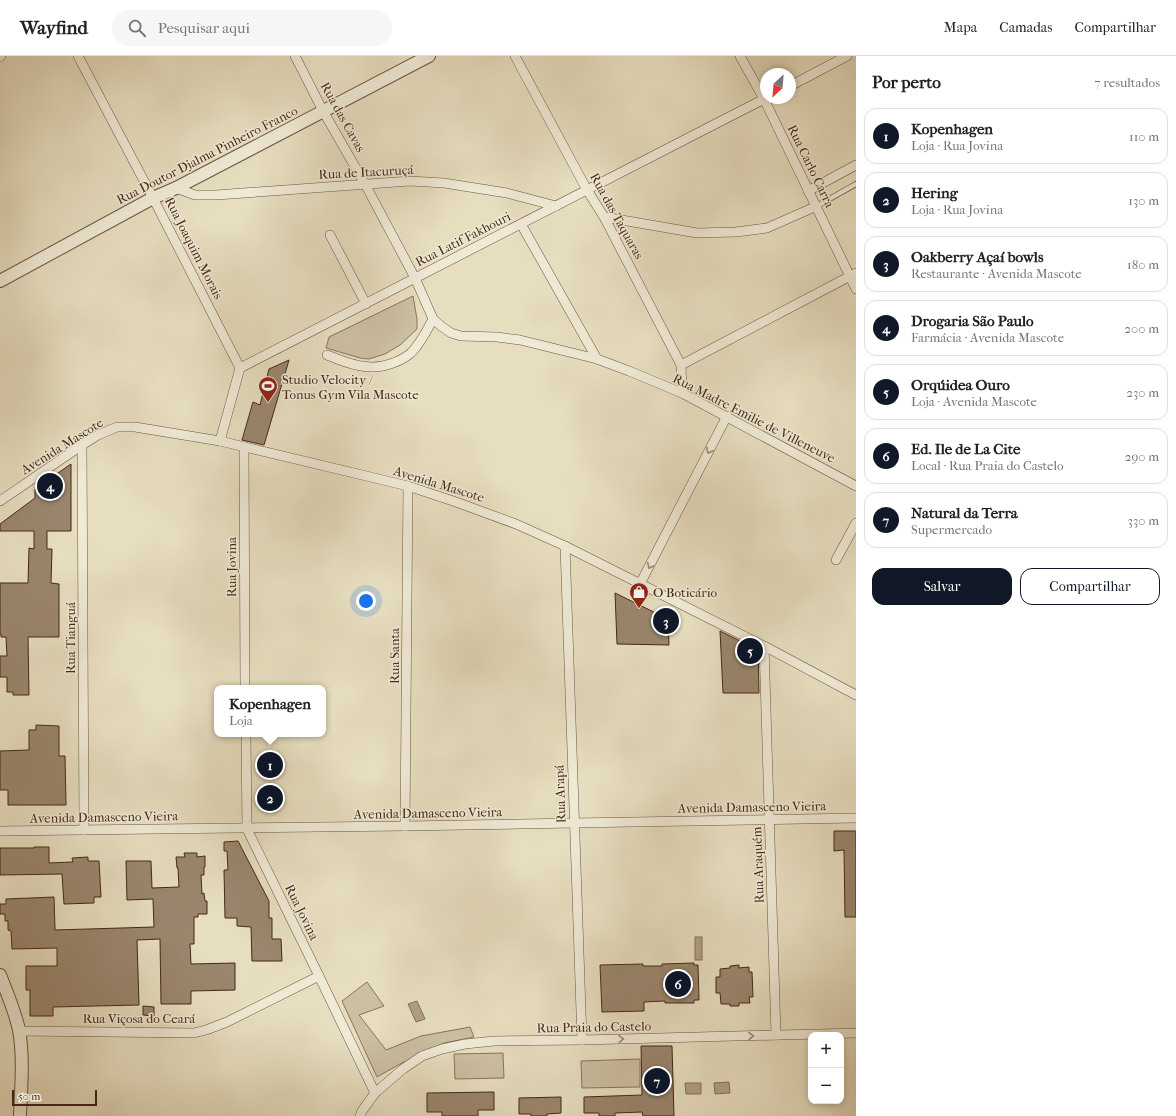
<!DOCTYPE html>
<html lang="pt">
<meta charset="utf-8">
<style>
body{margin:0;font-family:"IM FELL French Canon",serif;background:#f6f6f6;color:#202124}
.controls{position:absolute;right:12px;bottom:12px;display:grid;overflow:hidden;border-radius:8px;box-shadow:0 2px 6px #0003}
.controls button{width:36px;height:36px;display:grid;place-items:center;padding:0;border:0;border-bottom:1px solid #e0e0e0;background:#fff;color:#202124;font:20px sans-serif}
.compass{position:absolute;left:760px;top:12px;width:36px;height:36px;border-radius:50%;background:#fff;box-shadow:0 2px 6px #0003;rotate:206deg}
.scale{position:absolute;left:12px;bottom:10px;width:85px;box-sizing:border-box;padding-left:4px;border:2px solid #472716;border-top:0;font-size:11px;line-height:14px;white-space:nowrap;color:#472716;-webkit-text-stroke:3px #efead6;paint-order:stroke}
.you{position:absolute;left:366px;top:545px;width:14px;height:14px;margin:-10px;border:3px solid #fff;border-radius:50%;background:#1a73e8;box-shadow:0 0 0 6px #1a73e833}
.badge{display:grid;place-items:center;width:26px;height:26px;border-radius:50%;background:#111827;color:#fff;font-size:13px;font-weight:700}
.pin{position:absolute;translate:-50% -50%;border:2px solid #fff;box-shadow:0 1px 4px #0006}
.popup{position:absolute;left:214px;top:629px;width:112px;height:52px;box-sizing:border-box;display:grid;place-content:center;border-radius:8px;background:#fff;filter:drop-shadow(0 1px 3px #0005);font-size:13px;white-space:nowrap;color:#757577}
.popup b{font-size:15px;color:#202124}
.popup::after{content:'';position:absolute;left:50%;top:100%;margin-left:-8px;border:8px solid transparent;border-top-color:#fff}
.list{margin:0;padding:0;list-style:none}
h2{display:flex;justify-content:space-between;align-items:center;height:52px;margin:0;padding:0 16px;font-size:17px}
h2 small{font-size:13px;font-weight:400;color:#757577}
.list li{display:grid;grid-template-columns:26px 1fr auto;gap:12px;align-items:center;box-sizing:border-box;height:56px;margin:0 8px 8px;padding:0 8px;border:1px solid #e0e0e0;border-radius:12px}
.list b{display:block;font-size:15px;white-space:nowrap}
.list p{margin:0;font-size:13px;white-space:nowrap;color:#757577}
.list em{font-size:13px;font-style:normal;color:#757577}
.actions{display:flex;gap:8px;padding:12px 16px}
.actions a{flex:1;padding:9px 0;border:1px solid #111827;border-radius:12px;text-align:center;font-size:14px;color:#111827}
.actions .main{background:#111827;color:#fff}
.icon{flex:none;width:22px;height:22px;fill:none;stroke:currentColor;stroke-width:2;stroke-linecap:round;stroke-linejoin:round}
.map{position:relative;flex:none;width:856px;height:1060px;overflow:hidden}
header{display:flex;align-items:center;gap:24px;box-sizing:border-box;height:56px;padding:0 20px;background:#fff;border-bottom:1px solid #e0e0e0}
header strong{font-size:19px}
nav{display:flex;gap:22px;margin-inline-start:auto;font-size:14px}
.search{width:280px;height:36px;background:#f6f6f6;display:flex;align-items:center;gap:10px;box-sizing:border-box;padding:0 14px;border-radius:22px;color:#757577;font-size:15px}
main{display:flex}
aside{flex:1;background:#fff}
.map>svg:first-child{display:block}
.green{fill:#ccbfa3;stroke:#8a735c}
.water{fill:#b1a086;stroke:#877059}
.building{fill:#9a866e;stroke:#472716}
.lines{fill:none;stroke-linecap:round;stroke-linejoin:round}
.service-casing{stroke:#6f5540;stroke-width:6}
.minor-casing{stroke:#6f5540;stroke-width:10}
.tertiary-casing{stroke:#6f5540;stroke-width:14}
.service{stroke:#efead6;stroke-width:4.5}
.minor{stroke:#efead6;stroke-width:9}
.tertiary{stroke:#efead6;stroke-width:12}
.oneway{stroke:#9b8876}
.labels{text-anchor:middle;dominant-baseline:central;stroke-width:3;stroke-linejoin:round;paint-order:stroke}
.street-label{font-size:13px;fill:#472716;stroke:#efead6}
.poi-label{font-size:13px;fill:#472716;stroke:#efead6;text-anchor:start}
</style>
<header>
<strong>Wayfind</strong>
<div class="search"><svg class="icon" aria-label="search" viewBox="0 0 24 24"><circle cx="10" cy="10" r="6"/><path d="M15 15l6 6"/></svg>Pesquisar aqui</div>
<nav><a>Mapa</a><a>Camadas</a><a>Compartilhar</a></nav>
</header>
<main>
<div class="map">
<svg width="856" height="1060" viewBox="0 0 856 1060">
<rect width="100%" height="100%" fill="#e7dec0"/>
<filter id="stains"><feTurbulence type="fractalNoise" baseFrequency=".005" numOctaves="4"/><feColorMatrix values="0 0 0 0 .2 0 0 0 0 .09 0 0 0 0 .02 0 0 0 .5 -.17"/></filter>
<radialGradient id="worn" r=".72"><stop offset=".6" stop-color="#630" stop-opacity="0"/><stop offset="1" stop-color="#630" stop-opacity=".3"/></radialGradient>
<!-- green -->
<g class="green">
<path d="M413 240 417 263V273L400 289 385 298 369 303 360 302 326 292 329 281Z"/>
<path d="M367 926 384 950 359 959 386 994 421 980 470 971 474 981 444 987 400 1008 377 1021 342 945Z"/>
<path d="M503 997 504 1022 455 1023 454 998Z"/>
<path d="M640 1003V1031L582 1032 581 1005Z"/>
</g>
<!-- water -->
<g class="water">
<rect x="695" y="881" width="7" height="23"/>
<path d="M417 945 425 963 416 966 408 948Z"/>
<path d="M729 1026 730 1037 715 1038 714 1027Z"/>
<path d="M685 1027H701V1038H686Z"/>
</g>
<!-- building -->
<g class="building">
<path d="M289 304 264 389 242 384 253 346 260 349 269 313Z"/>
<path d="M71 408V475H47V493H52L51 527 59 528V581H28L29 639H13V636H7V621H0V600H7L6 581H1V578H0V527H28L29 492 34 493V475H0V468L35 442V433Z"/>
<path d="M615 537 668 563 669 589 617 588Z"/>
<path d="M720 575 758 594 759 637H723Z"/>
<path d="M36 669 59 670V700H65L66 749H8V734H0V695L29 694V674H36Z"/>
<path d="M834 775H856V861H845L844 794 834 795Z"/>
<path d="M238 785 269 845V862H272V883H281L282 905H252L251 871 237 870V862H225L224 814H228L227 795H224V786Z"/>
<path d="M34 791H49V807L73 806 72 802 88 801V805H99L101 841H94V847L64 848 62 818 0 819V792H34Z"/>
<path d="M184 797H197V801L205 800V811H204V819H201L202 838 204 837 205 845H207V858H198V861H194V888H190L191 908 235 907V934L191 935V948H161L160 883 137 884 139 949 53 951V960H30V934H26V910H57V892L12 893 11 875 8 874V865H5V858H0V848H6V843L54 841 55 874 154 871 153 843 127 844 126 805H151L152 832 179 831 178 812H177L176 801H185Z"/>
<path d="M694 907V909H698L699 944H694V947H665V945L644 946V955L602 956 600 909 643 908V910H662V908Z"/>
<path d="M739 909V912L749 911V916H752L753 941H749L750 947H739V950H730V948H721L720 937H716V921H720V913L730 912V910Z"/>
<path d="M143 950 154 951V960L143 959Z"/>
<path d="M641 990H672L674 1060H643L642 1056 615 1057V1060H599V1057H584V1041L642 1039Z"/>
<path d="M494 1036V1054H478V1060H442V1056H427V1037Z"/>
<path d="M561 1041V1057L547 1058V1060H531V1058H519V1042Z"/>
</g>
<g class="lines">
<!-- service casing -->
<g class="service-casing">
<path id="service" d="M817 150 856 128"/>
</g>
<!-- minor casing -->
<g class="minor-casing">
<g id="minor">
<path d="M78 0 153 142 240 312"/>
<path d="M295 0 323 55 365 128 415 222 433 263 441 270 451 277 461 280 497 281 520 284 597 303 629 315 682 337 856 430"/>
<path d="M515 0 587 134 604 161 681 309 682 337"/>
<path d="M740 0 764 43 856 233"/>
<path d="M0 1 1 0"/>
<path d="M790 30 847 0"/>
<path d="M176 132 195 139H216L410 125 444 127 507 137 556 150"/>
<path d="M808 135 856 109"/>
<path d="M604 161 697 177 736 176 767 172 817 150"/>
<path d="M521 168 597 303"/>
<path d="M330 179 366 248"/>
<path d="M327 299C349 308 370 316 393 307 399 305 406 301 411 297 421 287 427 274 433 263"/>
<path d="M681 309 856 217"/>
<path d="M220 385 240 312 766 42"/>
<path d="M82 389 84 774"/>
<path d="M244 391 245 632"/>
<path d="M0 445 82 389 98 379 117 371H135L220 385 408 430 456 446 516 468 565 490 764 590 856 639"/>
<path d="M565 490 582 984"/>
<path d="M836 504 856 467"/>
<path d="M640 528 727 360"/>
<path d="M764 590 776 979"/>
<path d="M246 678 247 773 319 920 375 1037"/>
<path d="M405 770 408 430"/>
<path d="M0 775 405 770 574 767 856 762"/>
<path d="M19 975 194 977 206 974 227 966 319 920"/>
<path d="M360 1060 362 1055 375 1037 403 1013 422 1000 442 993 465 988 494 985 582 984 856 977"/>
</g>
</g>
<!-- tertiary casing -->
<g class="tertiary-casing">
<g id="tertiary">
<path d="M0 225 153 142 176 132 429 0"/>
<path d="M0 919C7 937 15 955 19 974 24 1002 21 1032 20 1060"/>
</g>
</g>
<!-- service -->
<use href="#service" class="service"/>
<!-- minor -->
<use href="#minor" class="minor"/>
<!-- tertiary -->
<use href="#tertiary" class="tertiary"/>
</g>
<!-- one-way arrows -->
<defs><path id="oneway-chevron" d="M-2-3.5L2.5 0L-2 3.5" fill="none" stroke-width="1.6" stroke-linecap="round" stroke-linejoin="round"/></defs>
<g class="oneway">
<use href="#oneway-chevron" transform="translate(709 395) rotate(117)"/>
<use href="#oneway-chevron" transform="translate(650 510) rotate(117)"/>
<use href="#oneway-chevron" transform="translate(751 980) rotate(-2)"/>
<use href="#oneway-chevron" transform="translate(621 983) rotate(-2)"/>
</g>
<!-- icons -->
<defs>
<g id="stadium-pin" transform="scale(1)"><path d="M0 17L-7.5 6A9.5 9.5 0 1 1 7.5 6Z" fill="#8f2418" stroke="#efead6"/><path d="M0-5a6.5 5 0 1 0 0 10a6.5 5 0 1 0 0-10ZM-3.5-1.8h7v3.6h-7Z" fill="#fff"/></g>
<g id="shop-pin" transform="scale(1)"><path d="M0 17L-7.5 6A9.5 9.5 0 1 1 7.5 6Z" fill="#8f2418" stroke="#efead6"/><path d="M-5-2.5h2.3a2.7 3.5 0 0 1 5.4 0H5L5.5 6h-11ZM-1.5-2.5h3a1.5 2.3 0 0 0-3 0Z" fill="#fff"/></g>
</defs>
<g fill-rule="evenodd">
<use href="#stadium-pin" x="268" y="330"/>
<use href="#shop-pin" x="639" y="536"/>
</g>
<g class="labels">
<!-- street labels -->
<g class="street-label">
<text transform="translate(343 61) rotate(61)">Rua das Cavas</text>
<text transform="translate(207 99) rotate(-27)">Rua Doutor Djalma Pinheiro Franco</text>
<text transform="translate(811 110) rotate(64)">Rua Carlo Carra</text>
<text transform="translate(366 116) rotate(-3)">Rua de Itacuruçá</text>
<text transform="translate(617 160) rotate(61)">Rua das Taquaras</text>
<text transform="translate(463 183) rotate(-27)">Rua Latif Fakhouri</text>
<text transform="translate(194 192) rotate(63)">Rua Joaquim Morais</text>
<text transform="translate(754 362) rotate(27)">Rua Madre Emilie de Villeneuve</text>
<text transform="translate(62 390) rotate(-32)">Avenida Mascote</text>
<text transform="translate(439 428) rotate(17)">Avenida Mascote</text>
<text transform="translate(231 511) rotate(-90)">Rua Jovina</text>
<text transform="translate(70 582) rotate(-90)">Rua Tianguá</text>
<text transform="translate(394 600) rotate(-90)">Rua Santa</text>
<text transform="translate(560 738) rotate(-92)">Rua Arapá</text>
<text transform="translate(752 751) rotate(-1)">Avenida Damasceno Vieira</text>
<text transform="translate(428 757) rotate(-1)">Avenida Damasceno Vieira</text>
<text transform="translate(104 761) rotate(-1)">Avenida Damasceno Vieira</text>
<text transform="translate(758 809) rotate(-92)">Rua Araquém</text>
<text transform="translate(302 856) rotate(64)">Rua Jovina</text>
<text x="139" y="962">Rua Viçosa do Ceará</text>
<text transform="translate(594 971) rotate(-1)">Rua Praia do Castelo</text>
</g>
<!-- poi labels -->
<g class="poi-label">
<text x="282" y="323">Studio Velocity /<tspan x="282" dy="15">Tonus Gym Vila Mascote</tspan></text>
<text x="653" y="536">O Boticário</text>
</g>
</g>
<rect width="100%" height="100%" filter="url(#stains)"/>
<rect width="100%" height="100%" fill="url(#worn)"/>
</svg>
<div class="controls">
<button>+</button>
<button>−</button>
</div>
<svg class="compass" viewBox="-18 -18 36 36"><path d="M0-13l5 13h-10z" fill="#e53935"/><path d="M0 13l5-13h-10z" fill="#757577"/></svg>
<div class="scale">50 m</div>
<div class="you"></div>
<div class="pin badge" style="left:270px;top:709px">1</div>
<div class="popup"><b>Kopenhagen</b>Loja</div>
<div class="pin badge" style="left:270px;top:742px">2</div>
<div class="pin badge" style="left:666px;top:565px">3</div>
<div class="pin badge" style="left:50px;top:430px">4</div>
<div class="pin badge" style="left:750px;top:595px">5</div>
<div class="pin badge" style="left:678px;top:928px">6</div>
<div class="pin badge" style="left:657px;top:1025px">7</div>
</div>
<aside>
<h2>Por perto<small>7 resultados</small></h2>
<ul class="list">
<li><span class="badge">1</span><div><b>Kopenhagen</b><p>Loja · Rua Jovina</p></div><em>110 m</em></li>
<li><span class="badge">2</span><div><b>Hering</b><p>Loja · Rua Jovina</p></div><em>130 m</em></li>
<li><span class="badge">3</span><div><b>Oakberry Açaí bowls</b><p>Restaurante · Avenida Mascote</p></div><em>180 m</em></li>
<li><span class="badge">4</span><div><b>Drogaria São Paulo</b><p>Farmácia · Avenida Mascote</p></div><em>200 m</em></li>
<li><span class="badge">5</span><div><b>Orqúidea Ouro</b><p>Loja · Avenida Mascote</p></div><em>230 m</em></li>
<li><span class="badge">6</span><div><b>Ed. Ile de La Cite</b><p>Local · Rua Praia do Castelo</p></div><em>290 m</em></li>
<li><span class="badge">7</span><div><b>Natural da Terra</b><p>Supermercado</p></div><em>330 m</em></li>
</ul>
<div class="actions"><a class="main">Salvar</a><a>Compartilhar</a></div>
</aside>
</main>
